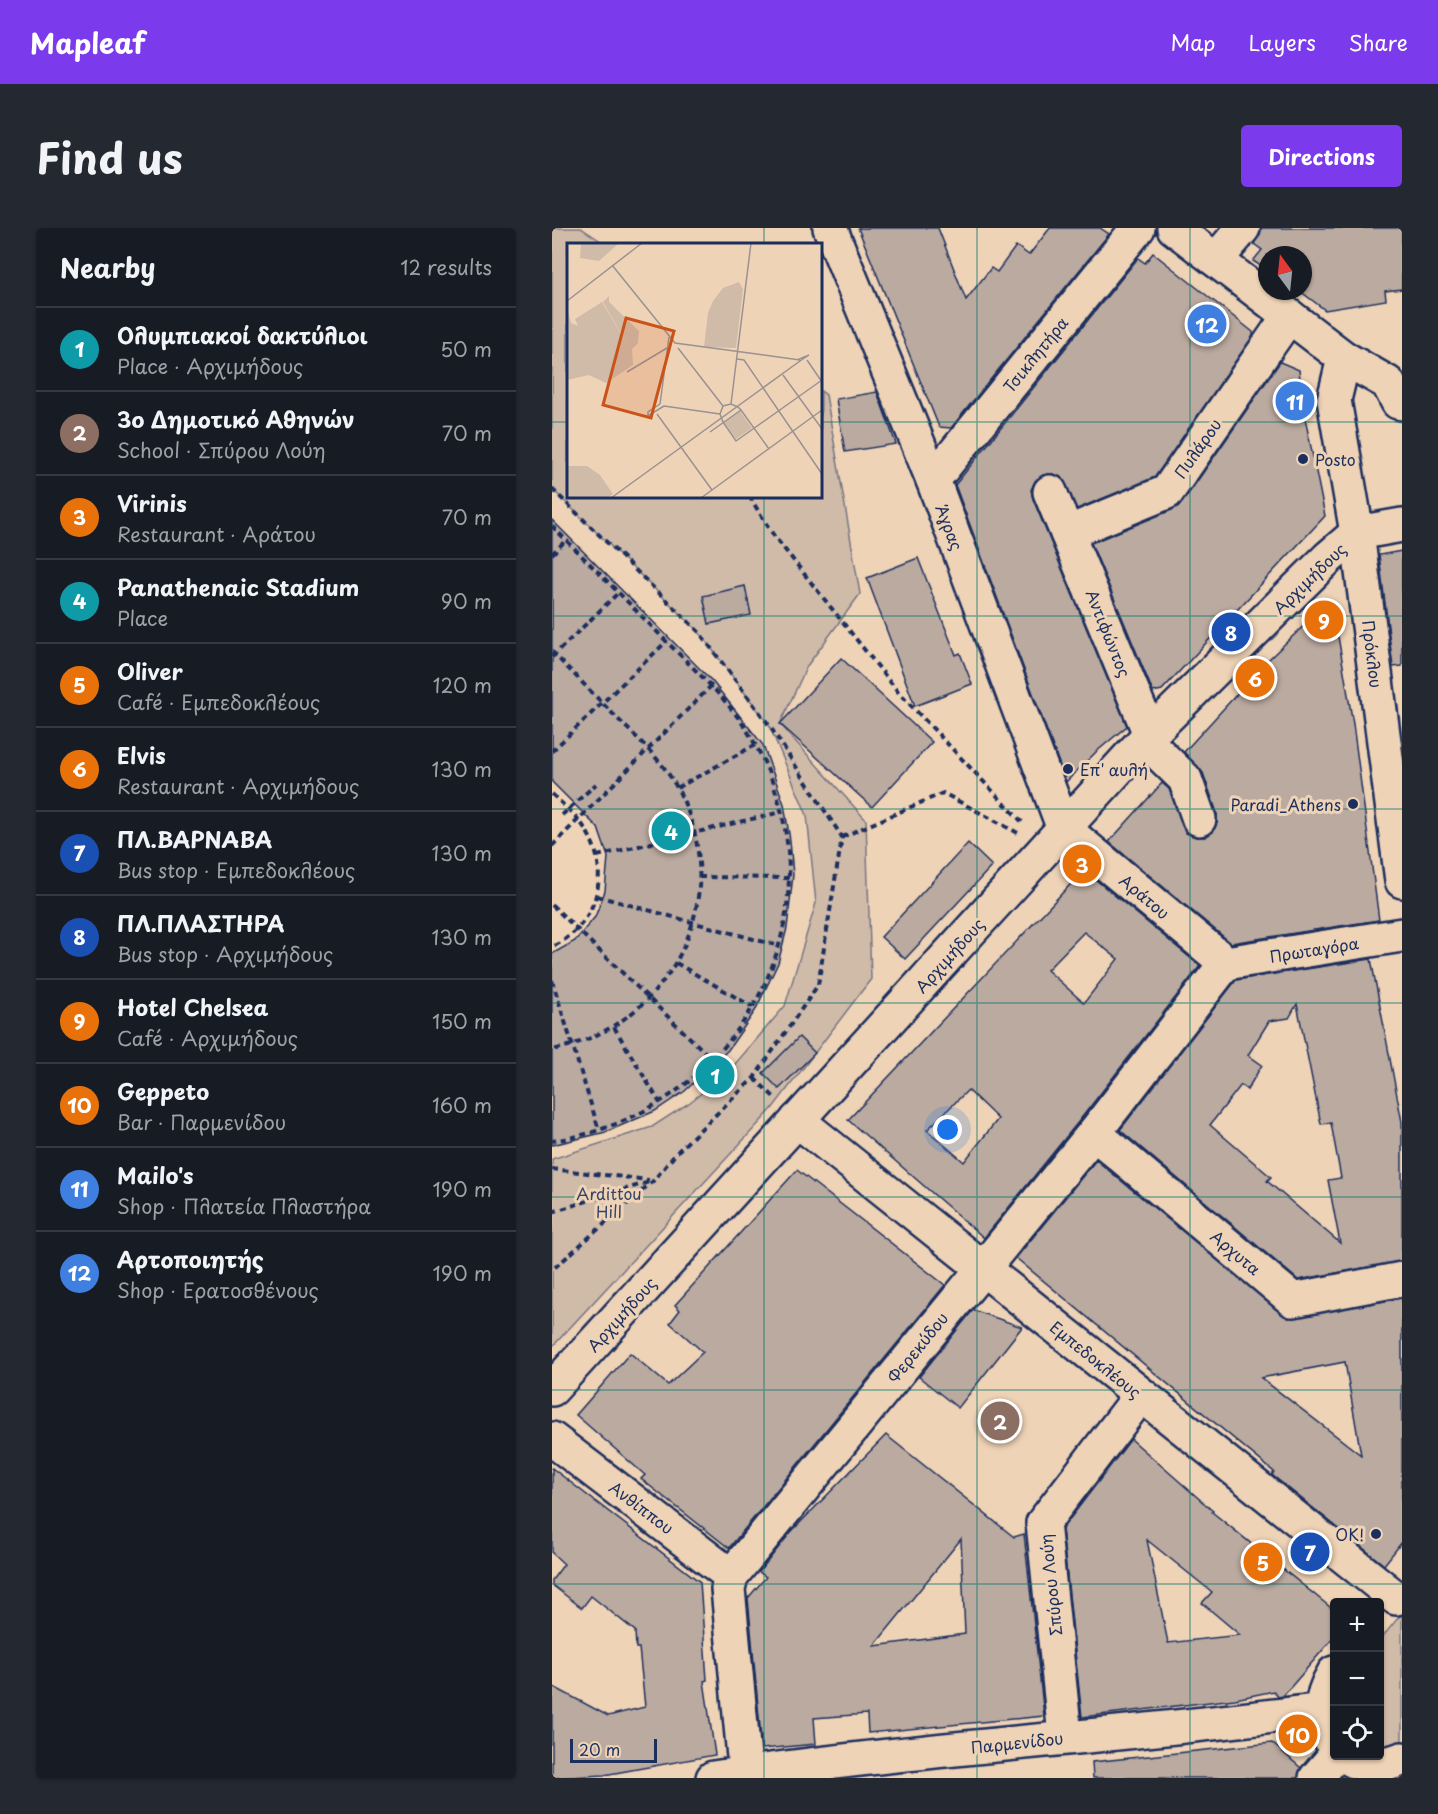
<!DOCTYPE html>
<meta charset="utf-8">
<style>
body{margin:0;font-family:"Playpen Sans",sans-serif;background:#242831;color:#f1f3f6}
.controls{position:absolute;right:18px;bottom:18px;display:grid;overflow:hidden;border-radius:6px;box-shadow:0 2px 4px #0004}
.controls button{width:54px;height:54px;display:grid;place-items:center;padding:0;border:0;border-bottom:2px solid #363941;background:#171b24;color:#f1f3f6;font:30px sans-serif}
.compass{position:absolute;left:706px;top:18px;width:54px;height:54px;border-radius:50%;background:#171b24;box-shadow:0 2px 4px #0004;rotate:345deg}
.scale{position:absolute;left:18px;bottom:15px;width:87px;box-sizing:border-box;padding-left:6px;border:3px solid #1b2f5e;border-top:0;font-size:16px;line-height:21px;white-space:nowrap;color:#1b2f5e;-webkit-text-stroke:4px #efd3b6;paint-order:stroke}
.you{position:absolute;left:396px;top:902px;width:21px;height:21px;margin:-15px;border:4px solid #fff;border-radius:50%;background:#1a73e8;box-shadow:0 0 0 9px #1a73e833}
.badge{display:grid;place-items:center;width:39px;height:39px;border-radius:50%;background:#7c3aed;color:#fff;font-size:20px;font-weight:700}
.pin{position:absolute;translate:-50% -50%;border:3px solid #fff;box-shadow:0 2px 6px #0006}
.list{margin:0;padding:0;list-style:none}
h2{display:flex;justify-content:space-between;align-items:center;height:78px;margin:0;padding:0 24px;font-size:26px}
h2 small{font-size:20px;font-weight:400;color:#9ea1a6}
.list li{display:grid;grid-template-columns:39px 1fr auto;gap:18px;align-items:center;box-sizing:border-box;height:84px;padding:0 24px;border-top:2px solid #363941}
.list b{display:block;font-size:22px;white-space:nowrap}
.list p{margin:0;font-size:20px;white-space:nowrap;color:#9ea1a6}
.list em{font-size:20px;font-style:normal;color:#9ea1a6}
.icon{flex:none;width:33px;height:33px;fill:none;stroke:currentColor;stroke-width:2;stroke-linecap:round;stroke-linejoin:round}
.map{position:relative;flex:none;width:850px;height:1550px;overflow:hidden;border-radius:6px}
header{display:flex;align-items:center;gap:36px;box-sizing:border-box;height:84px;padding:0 30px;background:#7c3aed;color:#fff}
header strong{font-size:28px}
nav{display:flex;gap:33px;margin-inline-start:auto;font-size:21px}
.intro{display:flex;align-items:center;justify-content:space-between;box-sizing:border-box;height:144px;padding:0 36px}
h1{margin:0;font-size:42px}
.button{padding:15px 27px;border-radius:6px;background:#7c3aed;color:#fff;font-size:21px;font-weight:700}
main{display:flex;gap:36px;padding:0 36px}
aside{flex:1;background:#171b24;border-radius:6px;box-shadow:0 2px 4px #0004}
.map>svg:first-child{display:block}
.green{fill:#d0bba9;stroke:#767584;stroke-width:1.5}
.building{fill:#bbaaa0;stroke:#1b2f5e;stroke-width:1.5;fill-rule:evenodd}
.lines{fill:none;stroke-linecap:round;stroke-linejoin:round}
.minor-casing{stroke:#1b2f5e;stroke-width:38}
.major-casing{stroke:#1b2f5e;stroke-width:38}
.path{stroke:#1b2f5e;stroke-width:4;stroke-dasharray:6 4.5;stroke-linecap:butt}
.minor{stroke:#efd3b6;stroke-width:33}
.major{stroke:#efd3b6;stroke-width:33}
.grid{fill:none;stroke:#0f766e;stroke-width:1.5;stroke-opacity:0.55}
.poi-dot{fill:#1b2f5e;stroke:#efd3b6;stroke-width:2}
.labels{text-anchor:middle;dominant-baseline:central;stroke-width:6;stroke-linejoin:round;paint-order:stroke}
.street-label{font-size:16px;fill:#1b2f5e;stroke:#efd3b6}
.poi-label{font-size:16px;fill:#1b2f5e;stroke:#efd3b6;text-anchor:start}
.park-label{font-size:16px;fill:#364469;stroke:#efd3b6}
.inset-road{fill:none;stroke:#9a9193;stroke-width:1.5}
.view{fill:#c95318;fill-opacity:0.15;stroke:#c95318;stroke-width:3}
.inset-edge{fill:none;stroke:#1b2f5e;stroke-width:3}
</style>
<header>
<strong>Mapleaf</strong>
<nav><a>Map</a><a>Layers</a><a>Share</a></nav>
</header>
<div class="intro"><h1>Find us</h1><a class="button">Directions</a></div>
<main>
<aside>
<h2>Nearby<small>12 results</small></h2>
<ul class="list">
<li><span class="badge" style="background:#0f9aa8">1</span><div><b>Ολυμπιακοί δακτύλιοι</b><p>Place · Αρχιμήδους</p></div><em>50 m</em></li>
<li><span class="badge" style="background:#8d6e63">2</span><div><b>3ο Δημοτικό Αθηνών</b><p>School · Σπύρου Λούη</p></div><em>70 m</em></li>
<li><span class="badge" style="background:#e8710a">3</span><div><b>Virinis</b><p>Restaurant · Αράτου</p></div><em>70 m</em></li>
<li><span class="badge" style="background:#0f9aa8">4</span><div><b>Panathenaic Stadium</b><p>Place</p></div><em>90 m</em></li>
<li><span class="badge" style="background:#e8710a">5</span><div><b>Oliver</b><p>Café · Εμπεδοκλέους</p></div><em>120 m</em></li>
<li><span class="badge" style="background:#e8710a">6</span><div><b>Elvis</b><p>Restaurant · Αρχιμήδους</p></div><em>130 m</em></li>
<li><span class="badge" style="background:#1a4fb4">7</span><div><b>ΠΛ.ΒΑΡΝΑΒΑ</b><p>Bus stop · Εμπεδοκλέους</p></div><em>130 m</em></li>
<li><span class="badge" style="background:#1a4fb4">8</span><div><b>ΠΛ.ΠΛΑΣΤΗΡΑ</b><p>Bus stop · Αρχιμήδους</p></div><em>130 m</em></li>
<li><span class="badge" style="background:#e8710a">9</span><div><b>Hotel Chelsea</b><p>Café · Αρχιμήδους</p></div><em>150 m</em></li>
<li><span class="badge" style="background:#e8710a">10</span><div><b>Geppeto</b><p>Bar · Παρμενίδου</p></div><em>160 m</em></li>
<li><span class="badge" style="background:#3f7fe0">11</span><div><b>Mailo's</b><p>Shop · Πλατεία Πλαστήρα</p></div><em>190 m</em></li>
<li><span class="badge" style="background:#3f7fe0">12</span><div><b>Αρτοποιητής</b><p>Shop · Ερατοσθένους</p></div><em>190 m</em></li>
</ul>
</aside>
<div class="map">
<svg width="850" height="1550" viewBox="0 0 850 1550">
<rect width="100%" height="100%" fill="#efd3b6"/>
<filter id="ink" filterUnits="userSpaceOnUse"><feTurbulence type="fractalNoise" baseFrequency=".0167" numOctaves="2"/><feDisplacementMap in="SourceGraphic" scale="12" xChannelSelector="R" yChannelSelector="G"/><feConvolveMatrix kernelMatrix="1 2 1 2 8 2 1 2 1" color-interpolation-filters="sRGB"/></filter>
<g filter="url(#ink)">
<!-- green -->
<g class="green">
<path d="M0 0H29L53 16H16V268H268L269 163 274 167 308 366 255 438 228 496 314 592 319 751 220 881 0 1119V931L100 899 137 875 177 843 233 778 264 675 255 587 217 497 147 404 0 261Z"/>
<path d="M850 1385V1521L828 1527V1412Z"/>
</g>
<!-- building -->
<g class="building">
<path d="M306 0H386L414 72 439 40 445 44 464 18 477 27 498 0H548L557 6 399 200 387 199Z"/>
<path d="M709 0H850V61L833 63 834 72 773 82 748 63H751V27H715V42L701 33 710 22 702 16Z"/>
<path d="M601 25 701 104V108L603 249 525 281 509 249 501 246 491 247 483 253 479 262 481 271 575 498 544 524 514 554 403 257 586 30 593 35Z"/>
<path d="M728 134 747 142 752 185 773 288 610 462 601 464 539 315 622 281 630 275Z"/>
<path d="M325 164 344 216 293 224 284 171Z"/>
<path d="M0 292 160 453 211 517 232 576 238 612 241 647 235 700 226 735 203 783 176 822 133 863 103 883 54 904 0 917V726L23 713 43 689 53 663 56 629 46 600 0 554Z"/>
<path d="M850 323V438L841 439 827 327Z"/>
<path d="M366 330 404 427 408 425 420 456 363 478 315 350Z"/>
<path d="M193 358 199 387 157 396 151 368Z"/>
<path d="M765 385H782L801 496 827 692 679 715 557 614 610 555 617 561 634 605 644 609H653L661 604 665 595V585L651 545 632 524 716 432Z"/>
<path d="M289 430 380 514 320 579 228 496Z"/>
<path d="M416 615 440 638 353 731 329 709Z"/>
<path d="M532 642 648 738 527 893 432 1010 296 892ZM532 704 566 731 532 775 495 742ZM416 862 446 891 412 934 375 902Z"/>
<path d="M819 731 850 894V1033L746 1052 568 902 684 752ZM745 776 769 896 779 895 789 950 776 952 788 1015 715 953 719 949 658 897 689 857 695 862 710 837 696 827 717 793 737 790Z"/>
<path d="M247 809 263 825 227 861 211 845Z"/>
<path d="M544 932 736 1090 850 1070V1314L832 1337 720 1247 722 1244 464 1030ZM793 1134 809 1227 709 1150Z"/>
<path d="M245 942 393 1057 177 1320 89 1251 93 1247 24 1187 78 1125 116 1157 151 1124 118 1095 128 1082 123 1077Z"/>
<path d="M421 1082 470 1099 406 1180 367 1149Z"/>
<path d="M334 1207 462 1309 472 1306 492 1488 316 1505 315 1486 262 1490 264 1516 210 1521 196 1370 214 1349 207 1344 239 1304ZM409 1311 413 1406 322 1418Z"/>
<path d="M579 1211 661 1283 660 1284 783 1383V1408L731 1468 726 1469 722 1463 683 1471 530 1489 510 1301ZM595 1312 660 1364 650 1375 688 1407 616 1415Z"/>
<path d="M0 1240 148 1354 155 1452 152 1453 163 1527 52 1547 0 1550V1458L56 1488 93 1479 87 1420H84L83 1403 39 1368 30 1380 0 1357V1352L12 1336 0 1325Z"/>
<path d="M720 1515 749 1540 746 1550H541L540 1534Z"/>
</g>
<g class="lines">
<!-- minor casing -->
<g class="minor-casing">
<g id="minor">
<path d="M278 0 381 252 512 601 674 735"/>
<path d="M664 32 691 0"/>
<path d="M792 130 782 172 805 305 850 653"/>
<path d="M381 252 586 0"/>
<path d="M498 264 598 506"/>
<path d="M515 305 615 264 737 88"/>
<path d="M805 305 850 297"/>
<path d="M593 512 633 551 647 591"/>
<path d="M674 735 850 707"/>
<path d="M245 892 844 1370"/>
<path d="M542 905 741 1072 850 1051"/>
<path d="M0 1161 598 506 776 330 805 305"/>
<path d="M0 1211 179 1348"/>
<path d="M782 1445C766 1471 767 1492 782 1518"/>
<path d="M513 1508 491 1295 589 1167"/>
<path d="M794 1528C810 1541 832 1538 850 1531"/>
<path d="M161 1550C363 1520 567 1509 769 1482"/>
<path d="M194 1550 176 1361 179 1348 542 905 674 735"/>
<path d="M764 1550 783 1528"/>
</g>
</g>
<!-- major casing -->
<g class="major-casing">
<path id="major" d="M622 0 792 130 836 155 846 174 850 175"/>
</g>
<!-- path -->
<g class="path">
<path d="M0 261 147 404 217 497 290 609 266 757 202 850 127 922 101 953 0 1042"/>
<path d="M197 268 222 308 347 465 473 597"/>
<path d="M0 298C39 337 79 377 118 417 149 448 182 477 203 516 296 686 188 885 0 913"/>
<path d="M0 326 14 312"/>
<path d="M0 424C24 448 47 472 71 496 90 515 111 534 124 558 185 668 121 797 0 822"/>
<path d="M0 429 66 365"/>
<path d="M0 523 115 413"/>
<path d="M125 560 203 517"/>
<path d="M0 566C12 578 27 589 35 604 60 646 44 698 0 719"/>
<path d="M10 587 44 556"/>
<path d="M290 609 391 565 466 605"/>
<path d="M0 618 159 458"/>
<path d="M45 628 229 584"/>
<path d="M147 649 237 650"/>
<path d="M45 668 227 718"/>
<path d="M0 677 161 832"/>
<path d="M124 735 201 779"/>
<path d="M0 752 47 902"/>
<path d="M62 799 108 875"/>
<path d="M202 850 223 870"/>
<path d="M0 941 97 952"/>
<path d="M0 984 97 954"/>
</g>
<!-- minor -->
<use href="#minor" class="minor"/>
<!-- major -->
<use href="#major" class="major"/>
</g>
</g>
<!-- grid -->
<path class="grid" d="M212 0V16M425 0V1550M638 0V1550M0 194H16M268 194H850M212 268V1550M0 388H850M0 581H850M0 775H850M0 969H850M0 1162H850M0 1356H850"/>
<!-- markers -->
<g class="poi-dot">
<circle cx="751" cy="231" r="6"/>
<circle cx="516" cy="541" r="6"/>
<circle cx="801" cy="576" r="6"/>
<circle cx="824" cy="1306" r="6"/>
</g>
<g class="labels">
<!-- street labels -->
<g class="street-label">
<text transform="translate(483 126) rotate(-51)">Τσικλητήρα</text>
<text transform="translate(645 220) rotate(-55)">Πυλάρου</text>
<text transform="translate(398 299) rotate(69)">Άγρας</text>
<text transform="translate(757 350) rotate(-44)">Αρχιμήδους</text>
<text transform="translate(557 405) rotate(68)">Αντιφώντος</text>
<text transform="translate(821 426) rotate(83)">Πρόκλου</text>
<text transform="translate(593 668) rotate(40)">Αράτου</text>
<text transform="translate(762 721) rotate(-9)">Πρωταγόρα</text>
<text transform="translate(397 727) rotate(-48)">Αρχιμήδους</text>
<text transform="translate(684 1024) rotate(40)">Αρχυτα</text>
<text transform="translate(69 1086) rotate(-48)">Αρχιμήδους</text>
<text transform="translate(365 1119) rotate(-51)">Φερεκύδου</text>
<text transform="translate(544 1131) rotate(39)">Εμπεδοκλέους</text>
<text transform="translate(90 1279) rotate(37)">Ανθίππου</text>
<text transform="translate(498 1357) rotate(-96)">Σπύρου Λούη</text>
<text transform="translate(465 1514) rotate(-6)">Παρμενίδου</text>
</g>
<!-- poi labels -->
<g class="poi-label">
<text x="763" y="231">Posto</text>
<text x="528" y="541">Επ' αυλή</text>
<text x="789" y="576" text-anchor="end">Paradi_Athens</text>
<text x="812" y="1306" text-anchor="end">OK!</text>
</g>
<!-- park labels -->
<g class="park-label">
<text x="57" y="965">Ardittou<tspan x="57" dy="18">Hill</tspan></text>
</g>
</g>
<!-- overview -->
<g transform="translate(15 15)">
<rect width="255" height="255" fill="#efd3b6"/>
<path d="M14 0H51V1L32 18 13 15ZM172 39 176 46 169 105 137 104 141 70 146 58 156 45ZM42 53V59L72 88 71 100 65 106 66 122 39 140 22 132 0 137V65L4 80 11 83 8 76 35 59 64 108 36 59ZM173 168 185 185 169 196 157 179ZM0 223H20L33 232 46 251 40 255H0Z" fill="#d0bba9"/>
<path class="inset-road" d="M45 22 108 100 233 117M0 58 75 0M111 105 156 163M170 116 177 117 255 231M230 117 242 112 233 118M240 117 255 139M60 129 100 105M216 132 255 186M93 161 102 94M93 161 81 169V173L97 163M164 161 184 0M97 163 153 171M174 167 202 206M90 171 145 247M156 179 169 198 255 137M143 189 174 167 171 164 164 161 156 163 153 171 156 179M44 255 233 118M134 255 255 167"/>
<path class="view" d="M59 75 107 88 84 175 36 162Z"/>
<rect width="255" height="255" class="inset-edge"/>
</g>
</svg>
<div class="controls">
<button>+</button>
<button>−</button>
<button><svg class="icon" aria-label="locate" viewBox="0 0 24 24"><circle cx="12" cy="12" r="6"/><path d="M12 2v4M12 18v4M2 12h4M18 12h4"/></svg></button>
</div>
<svg class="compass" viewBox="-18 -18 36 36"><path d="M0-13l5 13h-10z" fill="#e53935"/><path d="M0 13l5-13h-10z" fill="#9ea1a6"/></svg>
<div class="scale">20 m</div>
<div class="you"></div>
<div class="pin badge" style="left:163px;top:847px;background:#0f9aa8">1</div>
<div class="pin badge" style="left:448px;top:1193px;background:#8d6e63">2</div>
<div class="pin badge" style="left:530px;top:636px;background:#e8710a">3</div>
<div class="pin badge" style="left:119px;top:603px;background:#0f9aa8">4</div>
<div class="pin badge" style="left:711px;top:1334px;background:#e8710a">5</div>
<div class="pin badge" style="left:703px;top:450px;background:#e8710a">6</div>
<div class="pin badge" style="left:758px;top:1324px;background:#1a4fb4">7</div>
<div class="pin badge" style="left:679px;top:404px;background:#1a4fb4">8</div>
<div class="pin badge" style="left:772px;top:392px;background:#e8710a">9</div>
<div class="pin badge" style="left:746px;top:1506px;background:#e8710a">10</div>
<div class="pin badge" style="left:743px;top:173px;background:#3f7fe0">11</div>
<div class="pin badge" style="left:655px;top:96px;background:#3f7fe0">12</div>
</div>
</main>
